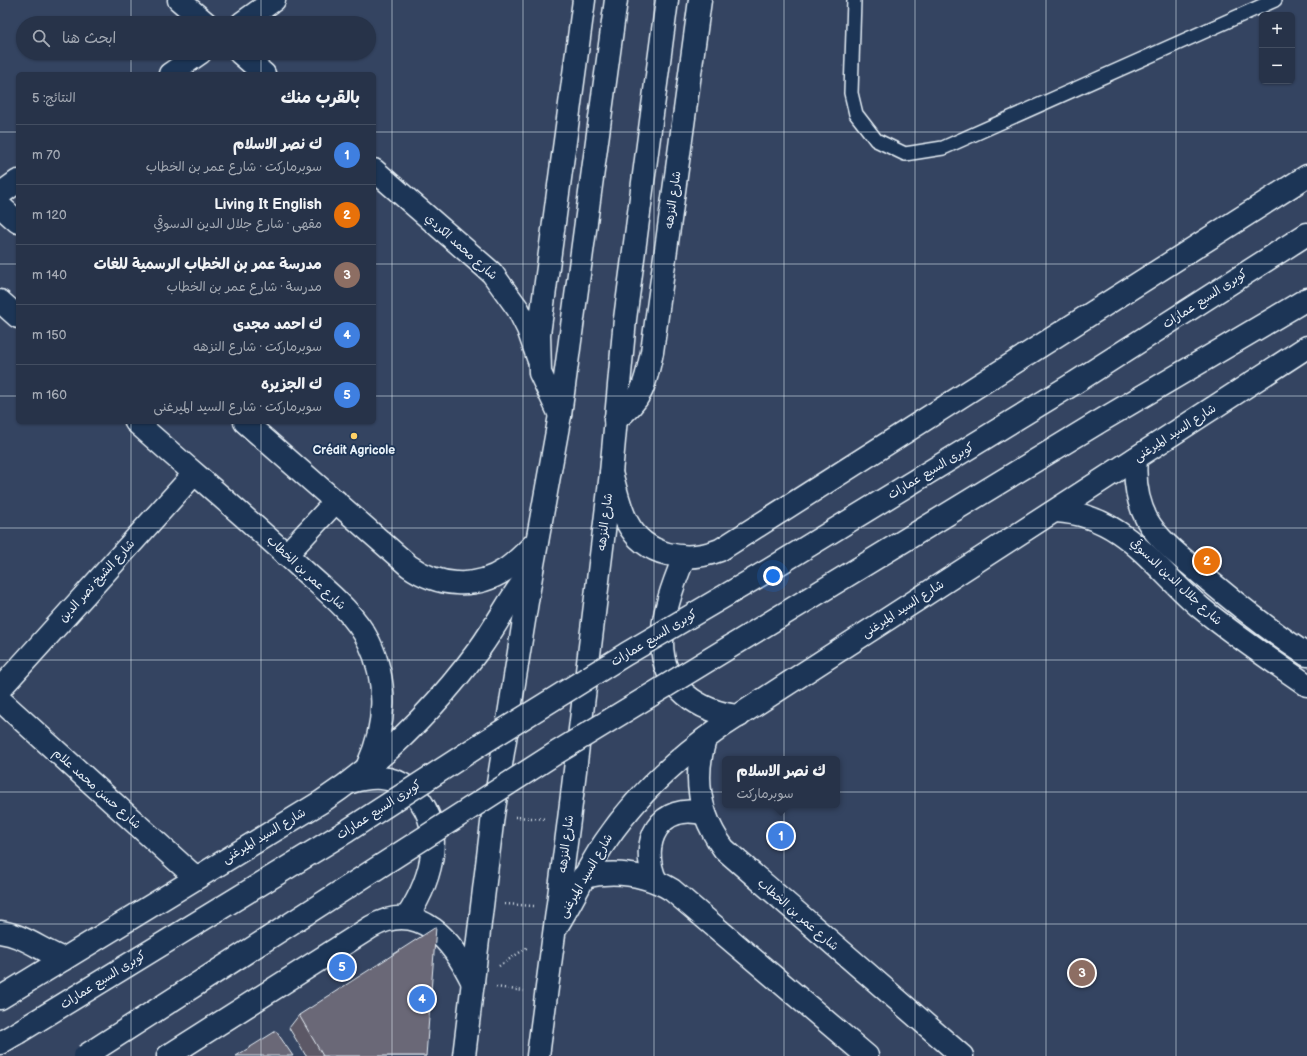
<!DOCTYPE html>
<html lang="ar">
<meta charset="utf-8">
<style>
body{margin:0;font-family:"Balsamiq Sans","Playpen Sans Arabic",sans-serif;background:#2f3b50;color:#f1f3f6;direction:rtl}
.controls{position:absolute;right:12px;top:12px;display:grid;overflow:hidden;border-radius:6px;box-shadow:0 1px 3px #0004}
.controls button{width:36px;height:36px;display:grid;place-items:center;padding:0;border:0;border-bottom:1px solid #434e61;background:#273349;color:#f1f3f6;font:20px sans-serif}
.you{position:absolute;left:773px;top:576px;width:14px;height:14px;margin:-10px;border:3px solid #fff;border-radius:50%;background:#1a73e8;box-shadow:0 0 0 6px #1a73e833}
.badge{display:grid;place-items:center;width:26px;height:26px;border-radius:50%;background:#ffd166;color:#fff;font-size:13px;font-weight:700}
.pin{position:absolute;translate:-50% -50%;border:2px solid #fff;box-shadow:0 1px 4px #0006}
.popup{position:absolute;left:722px;top:756px;width:118px;height:52px;box-sizing:border-box;display:grid;place-content:center;border-radius:6px;background:#273349;filter:drop-shadow(0 1px 3px #0005);font-size:13px;white-space:nowrap;color:#a4aab4}
.popup b{font-size:15px;color:#f1f3f6}
.popup::after{content:'';position:absolute;left:50%;top:100%;margin-left:-8px;border:8px solid transparent;border-top-color:#273349}
.list{margin:0;padding:0;list-style:none}
h2{display:flex;justify-content:space-between;align-items:center;height:52px;margin:0;padding:0 16px;font-size:17px}
h2 small{font-size:13px;font-weight:400;color:#a4aab4}
.list li{display:grid;grid-template-columns:26px 1fr auto;gap:12px;align-items:center;box-sizing:border-box;height:60px;padding:0 16px;border-top:1px solid #434e61}
.list b{display:block;font-size:15px;white-space:nowrap}
.list p{margin:0;font-size:13px;white-space:nowrap;color:#a4aab4}
.list em{font-size:13px;font-style:normal;color:#a4aab4}
.icon{flex:none;width:22px;height:22px;fill:none;stroke:currentColor;stroke-width:2;stroke-linecap:round;stroke-linejoin:round}
.map{position:relative;flex:none;width:1307px;height:1056px;overflow:hidden;direction:ltr}
.search{position:absolute;background:#273349;box-shadow:0 1px 3px #0004;left:16px;top:16px;width:360px;height:44px;display:flex;align-items:center;gap:10px;box-sizing:border-box;padding:0 14px;border-radius:22px;color:#a4aab4;font-size:15px}
.panel{position:absolute;background:#273349;box-shadow:0 1px 3px #0004;left:16px;top:72px;width:360px;height:352px;border-radius:6px;direction:rtl}
.map>svg:first-child{display:block}
.lines{fill:none;stroke-linecap:round;stroke-linejoin:round}
.lane-casing{stroke:#e8f1f8;stroke-width:16}
.street-casing{stroke:#e8f1f8;stroke-width:25}
.secondary-casing{stroke:#e8f1f8;stroke-width:25}
.primary-casing{stroke:#e8f1f8;stroke-width:25}
.path{stroke:#e8f1f8;stroke-width:2.5;stroke-dasharray:1 3;stroke-linecap:butt}
.lane{stroke:#1d3557;stroke-width:13}
.street{stroke:#1d3557;stroke-width:22}
.secondary{stroke:#1d3557;stroke-width:22}
.primary{stroke:#1d3557;stroke-width:22}
.secondary-bridge-casing{stroke:#e8f1f8;stroke-width:25;stroke-linecap:butt}
.secondary-bridge{stroke:#1d3557;stroke-width:22}
.wall{fill:#5c5966;stroke:#e8f1f8}
.building{fill:#6b6777;stroke:#e8f1f8}
.grid{fill:none;stroke:#e8f1f8;stroke-width:1;stroke-opacity:0.55}
.poi-dot{fill:#ffd166;stroke:#1d3557;stroke-width:1.5}
.labels{text-anchor:middle;dominant-baseline:central;stroke-width:3.5;stroke-linejoin:round;paint-order:stroke}
.street-label{font-size:12px;fill:#e8f1f8;stroke:#1d3557}
.poi-label{font-size:12px;font-weight:bold;fill:#e8f1f8;stroke:#1d3557}
</style>
<div class="map">
<svg width="1307" height="1056" viewBox="0 0 1307 1056">
<rect width="100%" height="100%" fill="#344461"/>
<filter id="ink" filterUnits="userSpaceOnUse"><feTurbulence type="fractalNoise" baseFrequency=".025" numOctaves="2"/><feDisplacementMap in="SourceGraphic" scale="8" xChannelSelector="R" yChannelSelector="G"/><feConvolveMatrix kernelMatrix="1 2 1 2 8 2 1 2 1" color-interpolation-filters="sRGB"/></filter>
<g filter="url(#ink)">
<g class="lines">
<!-- lane casing -->
<g class="lane-casing">
<path id="lane" d="M854 0 851 93 856 114 876 140 905 154 943 148 1275 0"/>
</g>
<!-- street casing -->
<g class="street-casing">
<g id="street">
<path d="M179 0 206 23"/>
<path d="M242 23 274 0"/>
<path d="M240 53 264 74"/>
<path d="M170 74 200 53"/>
<path d="M374 170 492 273 518 309 528 329 538 358"/>
<path d="M0 194 18 181"/>
<path d="M1136 458C1134 480 1137 501 1147 520 1158 539 1177 554 1194 568 1230 599 1267 629 1307 655"/>
<path d="M1056 511C1124 515 1153 567 1201 608 1235 636 1271 660 1307 685"/>
<path d="M0 689 194 474"/>
<path d="M0 700 195 877"/>
<path d="M0 932C24 935 42 951 64 959"/>
</g>
</g>
<!-- secondary casing -->
<g class="secondary-casing">
<g id="secondary">
<path d="M0 206 18 222"/>
<path d="M0 301 18 317"/>
<path d="M1073 384 1307 234"/>
<path d="M136 422C191 471 248 519 302 569 326 591 354 612 369 642 388 682 386 726 368 765"/>
<path d="M245 422 409 566C437 586 475 590 505 570 517 562 527 551 537 541"/>
<path d="M1097 423 1307 299"/>
<path d="M611 473C616 489 619 507 627 522 645 557 687 563 720 550L1307 176"/>
<path d="M286 555 336 501"/>
<path d="M684 558C673 584 662 614 662 643 662 687 699 712 739 716"/>
<path d="M705 739C693 778 699 815 724 849L962 1056"/>
<path d="M351 782C370 776 393 775 409 789 449 823 432 879 407 917"/>
<path d="M583 877C615 870 644 873 672 890L867 1056"/>
<path d="M656 881C638 843 660 801 705 814"/>
<path d="M555 929C573 901 586 870 605 842 636 796 676 759 721 727L1307 347"/>
<path d="M0 998 321 802C383 761 436 708 480 648 498 623 512 594 532 570"/>
<path d="M0 1043 17 1033"/>
<path d="M168 1056 371 927C420 898 454 943 473 983"/>
</g>
</g>
<!-- primary casing -->
<g class="primary-casing">
<g id="primary">
<path d="M560 415 540 373 539 334 584 0"/>
<path d="M615 420C643 399 645 385 652 352L700 0"/>
<path d="M464 1056 493 815 532 570 560 415 616 0"/>
<path d="M538 1056 569 820 611 473 625 319 667 0"/>
</g>
</g>
<!-- path -->
<g class="path">
<path d="M515 817 546 819"/>
<path d="M505 904 534 906"/>
<path d="M499 966 528 947"/>
<path d="M496 987 524 991"/>
</g>
<!-- lane -->
<use href="#lane" class="lane"/>
<!-- street -->
<use href="#street" class="street"/>
<!-- secondary -->
<use href="#secondary" class="secondary"/>
<!-- primary -->
<use href="#primary" class="primary"/>
<!-- secondary-bridge casing -->
<g class="secondary-bridge-casing">
<g id="secondary-bridge">
<path d="M17 1033 347 831 486 741 626 654 769 570 1073 384"/>
<path d="M85 1056 556 753 1097 423"/>
</g>
</g>
<!-- secondary-bridge -->
<use href="#secondary-bridge" class="secondary-bridge"/>
</g>
<!-- wall -->
<path class="wall" d="M299 1015 426 1056H306L289 1028Z"/>
<!-- building -->
<g class="building">
<path d="M436 927 426 1056H323L299 1015Z"/>
<path d="M276 1031 293 1056H236Z"/>
</g>
</g>
<!-- grid -->
<path class="grid" d="M131 0V23M261 0V23M392 0V1056M523 0V1056M654 0V1056M784 0V1056M915 0V1056M1046 0V1056M1176 0V1056M131 53V74M261 53V74M0 132H18M374 132H1307M0 264H18M374 264H1307M0 396H18M374 396H1307M131 422V1056M261 422V1056M0 528H1307M0 660H1307M0 792H1307M0 924H1307"/>
<!-- markers -->
<circle class="poi-dot" cx="354" cy="436" r="4"/>
<g class="labels">
<!-- street labels -->
<g class="street-label">
<text transform="translate(673 200) rotate(-82)">شارع النزهه</text>
<text transform="translate(461 247) rotate(42)">شارع محمد الكردي</text>
<text transform="translate(1205 299) rotate(-33)">كوبرى السبع عمارات</text>
<text transform="translate(1175 433) rotate(-33)">شارع السيد الميرغنى</text>
<text transform="translate(931 471) rotate(-31)">كوبرى السبع عمارات</text>
<text transform="translate(605 522) rotate(-83)">شارع النزهه</text>
<text transform="translate(306 573) rotate(43)">شارع عمر بن الخطاب</text>
<text transform="translate(97 581) rotate(-48)">شارع الشيخ نصر الدين</text>
<text transform="translate(1176 582) rotate(43)">شارع جلال الدين الدسوقي</text>
<text transform="translate(903 609) rotate(-33)">شارع السيد الميرغنى</text>
<text transform="translate(654 638) rotate(-31)">كوبرى السبع عمارات</text>
<text transform="translate(97 789) rotate(42)">شارع حسن محمد علام</text>
<text transform="translate(379 810) rotate(-33)">كوبرى السبع عمارات</text>
<text transform="translate(264 836) rotate(-31)">شارع السيد الميرغنى</text>
<text transform="translate(566 844) rotate(-83)">شارع النزهه</text>
<text transform="translate(586 876) rotate(-60)">شارع السيد الميرغنى</text>
<text transform="translate(798 915) rotate(41)">شارع عمر بن الخطاب</text>
<text transform="translate(103 980) rotate(-32)">كوبرى السبع عمارات</text>
</g>
<!-- poi labels -->
<g class="poi-label">
<text x="354" y="450">Crédit Agricole</text>
</g>
</g>
</svg>
<div class="controls">
<button>+</button>
<button>−</button>
</div>
<div class="you"></div>
<div class="pin badge" style="left:781px;top:836px;background:#3f7fe0">1</div>
<div class="popup"><b>ك نصر الاسلام</b>سوبرماركت</div>
<div class="pin badge" style="left:1207px;top:561px;background:#e8710a">2</div>
<div class="pin badge" style="left:1082px;top:973px;background:#8d6e63">3</div>
<div class="pin badge" style="left:422px;top:999px;background:#3f7fe0">4</div>
<div class="pin badge" style="left:342px;top:967px;background:#3f7fe0">5</div>
<div class="search"><svg class="icon" aria-label="search" viewBox="0 0 24 24"><circle cx="10" cy="10" r="6"/><path d="M15 15l6 6"/></svg>ابحث هنا</div>
<section class="panel">
<h2>بالقرب منك<small>النتائج: 5</small></h2>
<ul class="list">
<li><span class="badge" style="background:#3f7fe0">1</span><div><b>ك نصر الاسلام</b><p>سوبرماركت · شارع عمر بن الخطاب</p></div><em>70 m</em></li>
<li><span class="badge" style="background:#e8710a">2</span><div><b>Living It English</b><p>مقهى · شارع جلال الدين الدسوقي</p></div><em>120 m</em></li>
<li><span class="badge" style="background:#8d6e63">3</span><div><b>مدرسة عمر بن الخطاب الرسمية للغات</b><p>مدرسة · شارع عمر بن الخطاب</p></div><em>140 m</em></li>
<li><span class="badge" style="background:#3f7fe0">4</span><div><b>ك احمد مجدى</b><p>سوبرماركت · شارع النزهه</p></div><em>150 m</em></li>
<li><span class="badge" style="background:#3f7fe0">5</span><div><b>ك الجزيره</b><p>سوبرماركت · شارع السيد الميرغنى</p></div><em>160 m</em></li>
</ul>
</section>
</div>
